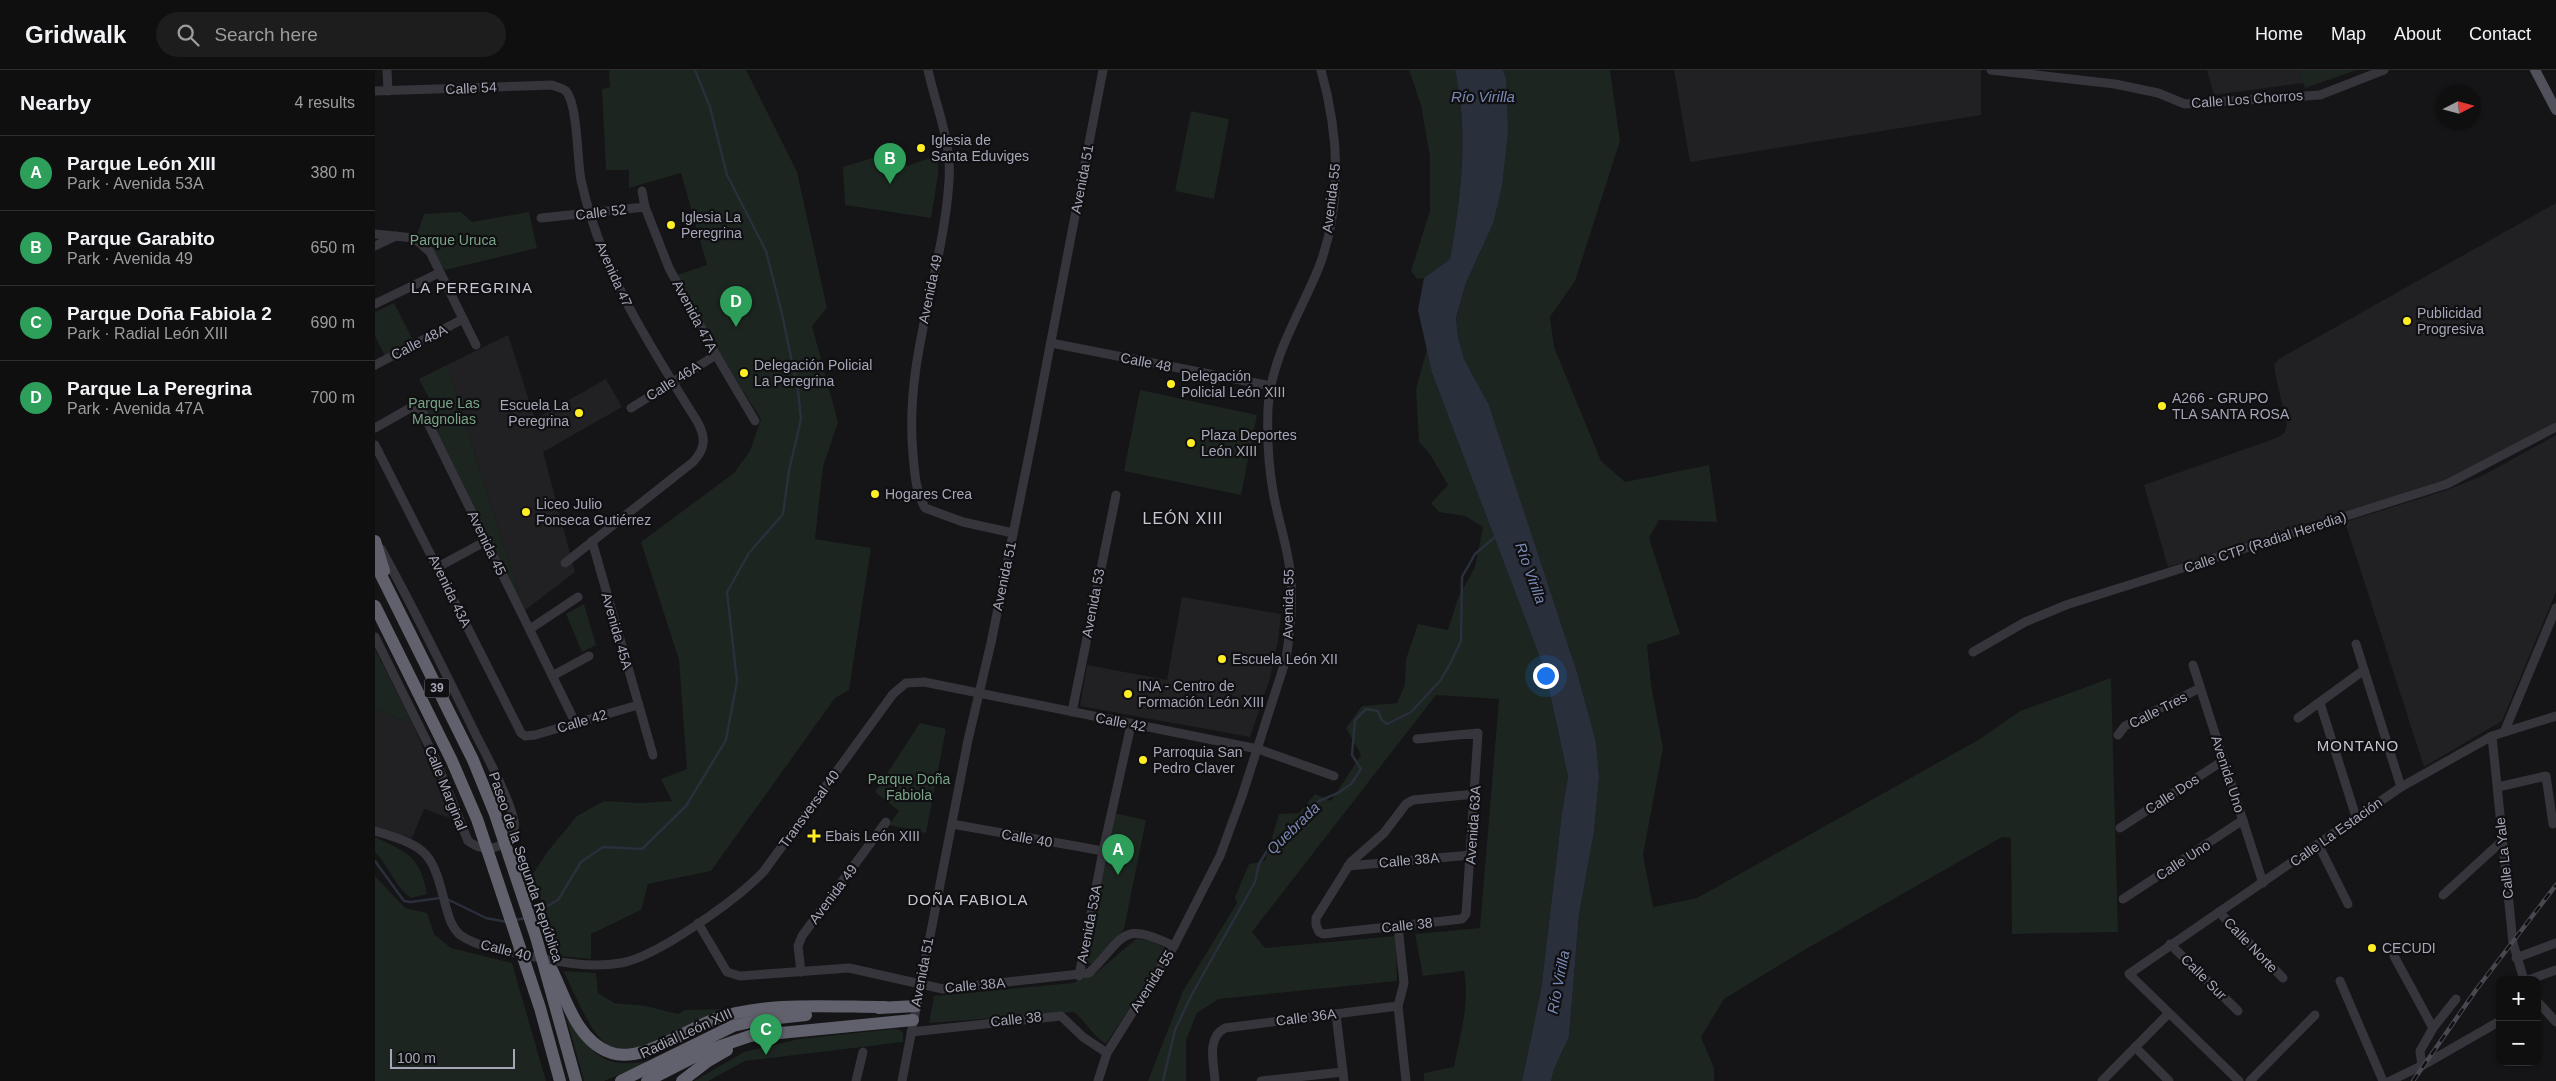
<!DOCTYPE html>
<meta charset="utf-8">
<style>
body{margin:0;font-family:Helvetica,sans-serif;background:#1e1d1e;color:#f1f3f6}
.controls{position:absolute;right:15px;bottom:15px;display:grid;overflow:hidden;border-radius:10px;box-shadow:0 1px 4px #0004}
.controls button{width:45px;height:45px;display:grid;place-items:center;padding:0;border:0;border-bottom:1px solid #302f30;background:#100f10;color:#f1f3f6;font:25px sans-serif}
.compass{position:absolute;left:2061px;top:15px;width:45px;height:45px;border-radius:50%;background:#100f10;box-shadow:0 1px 4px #0004;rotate:84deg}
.scale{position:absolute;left:15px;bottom:12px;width:125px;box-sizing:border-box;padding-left:5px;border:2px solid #a5a6b8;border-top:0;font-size:14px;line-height:18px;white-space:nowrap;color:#a5a6b8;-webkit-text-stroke:4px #100f11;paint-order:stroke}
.you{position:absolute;left:1170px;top:605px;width:18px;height:18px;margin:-12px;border:4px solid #fff;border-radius:50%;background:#1a73e8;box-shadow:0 0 0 8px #1a73e833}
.badge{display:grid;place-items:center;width:32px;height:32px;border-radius:50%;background:#1a73e8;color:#fff;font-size:16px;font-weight:700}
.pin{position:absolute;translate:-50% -41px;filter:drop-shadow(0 1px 2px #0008)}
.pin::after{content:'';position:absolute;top:26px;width:18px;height:15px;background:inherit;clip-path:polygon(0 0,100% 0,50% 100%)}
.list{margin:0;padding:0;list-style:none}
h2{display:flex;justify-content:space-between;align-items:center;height:65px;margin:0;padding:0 20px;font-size:21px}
h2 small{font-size:16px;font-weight:400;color:#9c9c9f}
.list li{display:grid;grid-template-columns:32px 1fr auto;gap:15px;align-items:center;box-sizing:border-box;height:75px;padding:0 20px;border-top:1px solid #302f30}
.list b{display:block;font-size:19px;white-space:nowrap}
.list p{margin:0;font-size:16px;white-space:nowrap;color:#9c9c9f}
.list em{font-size:16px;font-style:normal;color:#9c9c9f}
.icon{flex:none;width:28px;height:28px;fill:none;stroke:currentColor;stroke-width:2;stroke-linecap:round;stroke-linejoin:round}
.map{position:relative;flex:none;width:2181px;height:1011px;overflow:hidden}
header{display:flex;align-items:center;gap:30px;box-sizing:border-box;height:70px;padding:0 25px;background:#100f10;border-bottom:1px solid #302f30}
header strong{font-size:24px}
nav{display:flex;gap:28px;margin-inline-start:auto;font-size:18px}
.search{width:350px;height:45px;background:#1e1d1e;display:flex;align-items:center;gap:12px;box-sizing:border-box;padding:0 18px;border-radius:28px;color:#9c9c9f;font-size:19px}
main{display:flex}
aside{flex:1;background:#100f10}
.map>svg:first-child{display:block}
.built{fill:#212023}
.green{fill:#1c251f}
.water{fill:#292f3b}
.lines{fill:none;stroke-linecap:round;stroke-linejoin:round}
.stream{stroke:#292f3b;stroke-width:2.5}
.minor{stroke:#36353c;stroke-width:9}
.major{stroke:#51515b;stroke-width:10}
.highway{stroke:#61616d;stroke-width:12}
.rail-casing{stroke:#484851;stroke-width:4.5}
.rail{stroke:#100f11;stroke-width:2.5;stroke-dasharray:8;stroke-linecap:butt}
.poi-dot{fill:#ffee24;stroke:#100f11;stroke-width:2}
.labels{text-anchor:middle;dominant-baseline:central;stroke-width:4.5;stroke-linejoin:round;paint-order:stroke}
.shield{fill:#100f11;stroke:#787986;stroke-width:1}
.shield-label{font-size:12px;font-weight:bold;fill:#a5a6b8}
.street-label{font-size:14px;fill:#a5a6b8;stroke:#100f11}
.poi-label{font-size:14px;fill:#a5a6b8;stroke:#100f11;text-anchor:start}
.park-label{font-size:14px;fill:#7aa488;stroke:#100f11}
.water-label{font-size:15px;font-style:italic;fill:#798ab6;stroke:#100f11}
.neighbourhood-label{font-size:15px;letter-spacing:1px;fill:#c6c6d3;stroke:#100f11}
.quarter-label{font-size:16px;letter-spacing:1px;fill:#c6c6d3;stroke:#100f11}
</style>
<header>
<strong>Gridwalk</strong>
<div class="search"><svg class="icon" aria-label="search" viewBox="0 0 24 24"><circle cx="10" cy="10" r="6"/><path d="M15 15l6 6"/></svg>Search here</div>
<nav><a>Home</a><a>Map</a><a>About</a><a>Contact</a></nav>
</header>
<main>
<aside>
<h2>Nearby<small>4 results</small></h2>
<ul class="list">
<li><span class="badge" style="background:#2e9e5b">A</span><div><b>Parque León XIII</b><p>Park · Avenida 53A</p></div><em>380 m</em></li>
<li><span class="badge" style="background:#2e9e5b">B</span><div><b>Parque Garabito</b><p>Park · Avenida 49</p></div><em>650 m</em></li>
<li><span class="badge" style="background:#2e9e5b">C</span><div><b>Parque Doña Fabiola 2</b><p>Park · Radial León XIII</p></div><em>690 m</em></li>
<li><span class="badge" style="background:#2e9e5b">D</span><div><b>Parque La Peregrina</b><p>Park · Avenida 47A</p></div><em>700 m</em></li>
</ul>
</aside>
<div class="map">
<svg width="2181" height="1011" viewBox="0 0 2181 1011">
<rect width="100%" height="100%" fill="#151416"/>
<!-- built -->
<g class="built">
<path d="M1299 0H1606V45L1315 92Z"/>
<path d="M1832 0H1923L1928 13 1839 25Z"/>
<path d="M2181 133V352L2098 398 2070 411 1793 497 1769 415 1904 367 1910 362 1912 355 1900 303 1899 295 1904 289Z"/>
<path d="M133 265 160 349 231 309 247 337 168 382 200 502 149 541 72 295Z"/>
<path d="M2181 365V522L2127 651 2049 697 1970 452 2069 421 2107 406Z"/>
<path d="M807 527 906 544 903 570 895 608 875 667 705 636 712 595 792 610Z"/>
<path d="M0 639 38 654 78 749 49 739 37 768 0 757Z"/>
</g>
<!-- green -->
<g class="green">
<path d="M234 0H371L422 102 452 238 437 256 463 352 448 397 440 469 496 478 474 620 460 628 336 801 273 814 266 840 216 864V889L186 886 157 805 173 781 202 746 229 731 265 733 297 731 286 709 312 699 304 590 266 472 359 403 375 381 386 349 348 290 302 205 332 195 306 103 254 118V100H231L227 19 235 17Z"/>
<path d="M1034 0H1080C1094 63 1086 126 1075 189L1049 208 1042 209 1036 201 1055 141V87L1046 35Z"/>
<path d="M1128 0H1235L1245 71 1200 211 1175 247 1179 277 1226 391 1250 412 1334 395 1342 452 1284 450 1274 468 1305 564 1272 575 1276 615 1288 678 1268 785 1278 837 1322 828 1605 669 1645 641 1736 608 1743 862 1637 864 1636 768 1627 767 1431 879 1349 929 1326 967 1339 998V1011H1176L1179 999 1194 967 1204 845 1219 762 1224 707 1221 672 1202 602 1114 335 1089 289 1083 267 1081 249 1091 213 1118 154 1131 8Z"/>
<path d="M1923 0H1982L1930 18Z"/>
<path d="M816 41 854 49 839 129 800 121Z"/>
<path d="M526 79 532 96 563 85V105L556 148 470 135 468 97Z"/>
<path d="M86 142 97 152 154 142 162 178 70 200 41 168 49 144Z"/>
<path d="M19 233 39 272 10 286 0 266V242Z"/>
<path d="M1052 279 1057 303 1170 601 1193 707 1187 742 1166 920 1147 1011H1049V1003L1079 997C1085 965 1095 933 1089 901L1048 906 1040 864 1105 858 1124 629 1061 625 877 862 890 878 1021 866 1022 911 844 929 822 943 811 970V1011H773L808 921 862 833 860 827 874 794 890 791 904 744 924 743 940 724 956 731 986 685 971 658 987 636 1022 633 1030 614 1031 589 1043 554 1073 560 1083 528 1100 497 1108 457 1090 446 1064 442 1056 433 1073 415 1055 384 1044 372 1041 319Z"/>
<path d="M72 295 149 541 50 340 55 330 44 309Z"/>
<path d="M765 320 882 345 866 425 749 401Z"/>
<path d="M209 534 221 575 207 582 191 544Z"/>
<path d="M0 579 38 654 0 639Z"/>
<path d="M545 653 571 659 551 763 514 755 524 741 500 722Z"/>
<path d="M739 743 771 750 749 859 720 892 708 896Z"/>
<path d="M0 767C32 782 46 787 52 824L36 828C20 817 14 796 0 782Z"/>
<path d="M0 806 30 838 52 843 59 864 76 878 137 893 171 1011H0Z"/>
<path d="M761 869 776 871 793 879 731 974C717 965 711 952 699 942L554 953 559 926 698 913 721 903Z"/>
<path d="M188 901 221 903 223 923 239 933 271 936 303 944 310 940 350 939C323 950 256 994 230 973 213 959 199 921 188 901Z"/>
<path d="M187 932C198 954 212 986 239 992 251 995 265 992 277 991L229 1011H209Z"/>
<path d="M518 959 525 960 528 963V972L370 991 333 1011H319L369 982 424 969Z"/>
</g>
<!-- water -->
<path class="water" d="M1080 0H1128L1131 8 1133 62 1127 116 1118 154 1091 213 1081 248 1083 267 1089 289 1114 335 1202 602 1221 672 1224 707 1219 762 1204 845 1194 967 1179 999 1176 1011H1147L1166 920 1187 742 1193 707 1170 601 1057 303 1043 240 1049 208 1075 189C1086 126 1094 63 1080 0Z"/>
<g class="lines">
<!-- stream -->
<g class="stream">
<path d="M0 791 29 831 36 832 65 828"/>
<path d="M70 828 111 848 132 852"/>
<path d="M159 844 183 830 206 792 228 777 267 779 311 736 351 670 362 611 352 522 374 483 408 444 414 401 426 349 423 321 407 244 391 181 352 105 335 37 320 0"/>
<path d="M140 850 151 848"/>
<path d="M788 1011 800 960 816 926 880 812 884 794 895 776 944 731 963 723 976 714 986 699 977 685 980 650 991 639 1003 641 1006 649 1012 654 1036 642 1065 611 1074 596 1086 571 1087 507 1100 484 1120 467"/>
</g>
<!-- minor -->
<g class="minor">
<path d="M12 0 13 21"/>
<path d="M553 0C561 37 577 72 574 111 568 204 529 287 538 384 540 405 540 419 550 438L588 452 638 463"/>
<path d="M1616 0 1740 14 1783 23 1810 34 1945 25 2009 0"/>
<path d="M0 21 177 15C181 17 188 18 191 21 203 35 202 90 206 110 226 201 273 273 322 351 331 367 331 378 318 392L190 493"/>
<path d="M270 137 294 198 341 285 380 351"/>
<path d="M166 148 270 137 267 121"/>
<path d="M0 164 39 168 55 182 101 275"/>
<path d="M0 176 21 166"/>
<path d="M0 234 64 203"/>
<path d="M676 273 896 316"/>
<path d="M0 295 88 249"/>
<path d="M256 338 341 285"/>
<path d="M0 358 35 338 42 337 47 341 200 652"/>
<path d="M0 375 146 663 150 666 160 665 263 635"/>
<path d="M217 471 278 685"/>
<path d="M63 497 111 471"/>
<path d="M155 559 203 527"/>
<path d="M0 567 60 688 93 771C101 777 111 780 121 777 133 773 141 764 139 751 135 729 112 686 101 665 70 602 40 540 6 479"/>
<path d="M1981 574 2026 717"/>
<path d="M1598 582 1650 552 1691 535 2072 414 2181 357"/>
<path d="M1818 595 1888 813"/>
<path d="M179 605 214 586"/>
<path d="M1945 633 1981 747"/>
<path d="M697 642 741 425"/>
<path d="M1923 648 1989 600"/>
<path d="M2130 660 2181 538"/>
<path d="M1743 665 1750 656 1825 618"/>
<path d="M2117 666 2138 873 2149 910"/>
<path d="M1042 669 1103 663 1091 844 1087 849 948 864 944 862 941 855V848L976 792 1009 763 1031 734 1038 730 1100 724"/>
<path d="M2123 717 2171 706 2178 754"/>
<path d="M577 754 728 781"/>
<path d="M1745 758 1849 690"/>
<path d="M0 761C55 777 57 783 71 837 74 847 76 856 84 864 99 876 126 880 145 884 179 891 212 899 246 893 282 887 364 828 389 801L518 624 531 613 549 612 883 679 959 706"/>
<path d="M1943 774 1973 834"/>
<path d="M973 796 1096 785"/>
<path d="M2068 825 2127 771"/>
<path d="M1748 829 1868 750"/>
<path d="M1844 842 1908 908"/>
<path d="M323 853 352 902 365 906 474 898 568 919 714 903C751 867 744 850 799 876"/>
<path d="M1023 856 1029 913 1023 936 1031 1011"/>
<path d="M1795 874 1863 941"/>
<path d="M2019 886 2058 958 2081 929"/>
<path d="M2141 888 2181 873"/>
<path d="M426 902 423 876 427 866 511 752"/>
<path d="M704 906 728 781 756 655"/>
<path d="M2153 910 2181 900"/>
<path d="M1965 911 2008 1011"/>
<path d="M2162 931 2181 952"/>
<path d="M961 944 969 1011"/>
<path d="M536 962 686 946 708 967 732 983"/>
<path d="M1760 977 1794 1011"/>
<path d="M2047 996 2045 981 2058 958"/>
<path d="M481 1011 488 982"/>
<path d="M527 1011 593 670 616 573 658 365 728 0"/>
<path d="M723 1011 732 983 799 876 845 786 867 726 911 589C915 563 918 536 916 510 914 479 903 451 898 421 893 393 892 366 893 338 896 287 925 244 944 197 968 134 964 64 946 0"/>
<path d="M840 1011C839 993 831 968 850 958L1023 936"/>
<path d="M886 1011 968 1002"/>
<path d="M1727 1011 1794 943"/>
<path d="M1864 1011 1754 904 2026 717 2117 666 2181 646"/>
<path d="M1875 1011 1940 945"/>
<path d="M2015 1011 2050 994 2125 951"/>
</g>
<!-- major -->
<path class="major" d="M2160 0 2181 40"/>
<!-- highway -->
<g class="highway">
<path d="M0 471 9 501"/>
<path d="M0 493 98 690 120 744 161 867 201 1011"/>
<path d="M0 536 77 691 102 749 165 938 185 1011"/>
<path d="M177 900C191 929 202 970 234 982 266 995 311 959 340 949 391 931 457 937 510 937"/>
<path d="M504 938 541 936"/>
<path d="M246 1011 358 956 385 950 431 945"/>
<path d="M272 1011 331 981 375 966 538 950"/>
<path d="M307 1011 333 991 352 980"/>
</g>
<!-- rail casing -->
<g class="rail-casing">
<path id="rail" d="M2038 1011 2101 920 2181 815"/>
</g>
<!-- rail -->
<use href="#rail" class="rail"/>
</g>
<!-- markers -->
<g class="poi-dot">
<circle cx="546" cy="78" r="5"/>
<circle cx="296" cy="155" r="5"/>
<circle cx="2032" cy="251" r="5"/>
<circle cx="369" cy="303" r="5"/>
<circle cx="796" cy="314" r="5"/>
<circle cx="1787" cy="336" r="5"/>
<circle cx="204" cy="343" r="5"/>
<circle cx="816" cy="373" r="5"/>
<circle cx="500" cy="424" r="5"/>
<circle cx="151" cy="442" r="5"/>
<circle cx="847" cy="589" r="5"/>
<circle cx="753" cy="624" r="5"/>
<circle cx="768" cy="690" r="5"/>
<path d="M436.5 758.5h5v5h5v5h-5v5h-5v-5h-5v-5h5z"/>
<circle cx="1997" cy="878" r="5"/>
</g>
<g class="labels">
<!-- shield labels -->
<rect class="shield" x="49.5" y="608.5" width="25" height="19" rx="4"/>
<g class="shield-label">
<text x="62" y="618">39</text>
</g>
<!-- street labels -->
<g class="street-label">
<text transform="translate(96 18) rotate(-3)">Calle 54</text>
<text transform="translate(1872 29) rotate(-4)">Calle Los Chorros</text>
<text transform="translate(707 109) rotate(-79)">Avenida 51</text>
<text transform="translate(956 128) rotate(-83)">Avenida 55</text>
<text transform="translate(226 142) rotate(-7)">Calle 52</text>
<text transform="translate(239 204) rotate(66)">Avenida 47</text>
<text transform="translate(555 219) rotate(-78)">Avenida 49</text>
<text transform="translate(320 246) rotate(62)">Avenida 47A</text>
<text transform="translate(44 272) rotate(-27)">Calle 48A</text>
<text transform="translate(771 292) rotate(11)">Calle 48</text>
<text transform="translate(298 311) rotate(-32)">Calle 46A</text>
<text transform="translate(1890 472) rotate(-18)">Calle CTP (Radial Heredia)</text>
<text transform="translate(112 473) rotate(64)">Avenida 45</text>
<text transform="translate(629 506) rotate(-78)">Avenida 51</text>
<text transform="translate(75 521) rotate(64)">Avenida 43A</text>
<text transform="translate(718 533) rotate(-79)">Avenida 53</text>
<text transform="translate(913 534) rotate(-89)">Avenida 55</text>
<text transform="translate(242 561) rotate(74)">Avenida 45A</text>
<text transform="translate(1783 640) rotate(-27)">Calle Tres</text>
<text transform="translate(207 651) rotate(-16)">Calle 42</text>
<text transform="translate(746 652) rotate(11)">Calle 42</text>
<text transform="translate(1853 704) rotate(72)">Avenida Uno</text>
<text transform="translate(71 718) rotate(68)">Calle Marginal</text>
<text transform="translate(1797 724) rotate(-33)">Calle Dos</text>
<text transform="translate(434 739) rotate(-54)">Transversal 40</text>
<text transform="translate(1098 755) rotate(-86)">Avenida 63A</text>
<text transform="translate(1961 762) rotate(-35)">Calle La Estación</text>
<text transform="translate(652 768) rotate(10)">Calle 40</text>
<text transform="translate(2129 788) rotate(-96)">Calle La Yale</text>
<text transform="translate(1034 790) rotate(-5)">Calle 38A</text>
<text transform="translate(1808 790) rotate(-33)">Calle Uno</text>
<text transform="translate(151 797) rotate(71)">Paseo de la Segunda República</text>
<text transform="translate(458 824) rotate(-53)">Avenida 49</text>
<text transform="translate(714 854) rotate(-79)">Avenida 53A</text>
<text transform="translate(1032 855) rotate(-6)">Calle 38</text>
<text transform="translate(1876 875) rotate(46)">Calle Norte</text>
<text transform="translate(131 880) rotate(14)">Calle 40</text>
<text transform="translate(547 902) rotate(-79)">Avenida 51</text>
<text transform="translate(1829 907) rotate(45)">Calle Sur</text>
<text transform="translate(777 911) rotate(-58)">Avenida 55</text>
<text transform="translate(600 915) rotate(-5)">Calle 38A</text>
<text transform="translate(931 947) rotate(-7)">Calle 36A</text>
<text transform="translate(641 949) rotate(-6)">Calle 38</text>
<text transform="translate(311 963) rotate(-25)">Radial León XIII</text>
</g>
<!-- poi labels -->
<g class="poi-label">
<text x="556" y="70">Iglesia de<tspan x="556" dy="16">Santa Eduviges</tspan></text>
<text x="306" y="147">Iglesia La<tspan x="306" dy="16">Peregrina</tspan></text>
<text x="2042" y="243">Publicidad<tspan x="2042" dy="16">Progresiva</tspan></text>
<text x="379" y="295">Delegación Policial<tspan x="379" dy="16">La Peregrina</tspan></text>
<text x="806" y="306">Delegación<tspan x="806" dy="16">Policial León XIII</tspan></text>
<text x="1797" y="328">A266 - GRUPO<tspan x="1797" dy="16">TLA SANTA ROSA</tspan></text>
<text x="194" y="335" text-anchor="end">Escuela La<tspan x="194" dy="16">Peregrina</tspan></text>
<text x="826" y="365">Plaza Deportes<tspan x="826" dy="16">León XIII</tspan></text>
<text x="510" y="424">Hogares Crea</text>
<text x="161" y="434">Liceo Julio<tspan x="161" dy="16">Fonseca Gutiérrez</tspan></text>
<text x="857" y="589">Escuela León XII</text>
<text x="763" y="616">INA - Centro de<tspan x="763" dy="16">Formación León XIII</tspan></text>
<text x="778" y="682">Parroquia San<tspan x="778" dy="16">Pedro Claver</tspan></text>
<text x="450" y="766">Ebais León XIII</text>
<text x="2007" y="878">CECUDI</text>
</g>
<!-- park labels -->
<g class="park-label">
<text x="78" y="170">Parque Uruca</text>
<text x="69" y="333">Parque Las<tspan x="69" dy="16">Magnolias</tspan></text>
<text x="534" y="709">Parque Doña<tspan x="534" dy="16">Fabiola</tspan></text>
</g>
<!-- water labels -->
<g class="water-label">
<text x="1108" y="26">Río Virilla</text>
<text transform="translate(1156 503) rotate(70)">Río Virilla</text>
<text transform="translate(918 758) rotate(-44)">Quebrada</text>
<text transform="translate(1183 912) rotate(-79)">Río Virilla</text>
</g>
<!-- neighbourhood labels -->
<g class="neighbourhood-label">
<text x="97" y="217">LA PEREGRINA</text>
<text x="1983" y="675">MONTANO</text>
<text x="593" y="829">DOÑA FABIOLA</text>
</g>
<!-- quarter labels -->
<g class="quarter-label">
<text x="808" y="448">LEÓN XIII</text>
</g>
</g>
</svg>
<div class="controls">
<button>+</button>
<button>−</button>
</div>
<svg class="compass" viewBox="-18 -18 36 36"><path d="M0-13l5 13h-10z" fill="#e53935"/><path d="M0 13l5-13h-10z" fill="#9c9c9f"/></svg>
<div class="scale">100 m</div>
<div class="you"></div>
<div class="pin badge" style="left:743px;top:805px;background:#2e9e5b">A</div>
<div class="pin badge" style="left:515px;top:114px;background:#2e9e5b">B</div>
<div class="pin badge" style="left:391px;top:985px;background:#2e9e5b">C</div>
<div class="pin badge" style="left:361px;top:257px;background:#2e9e5b">D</div>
</div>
</main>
